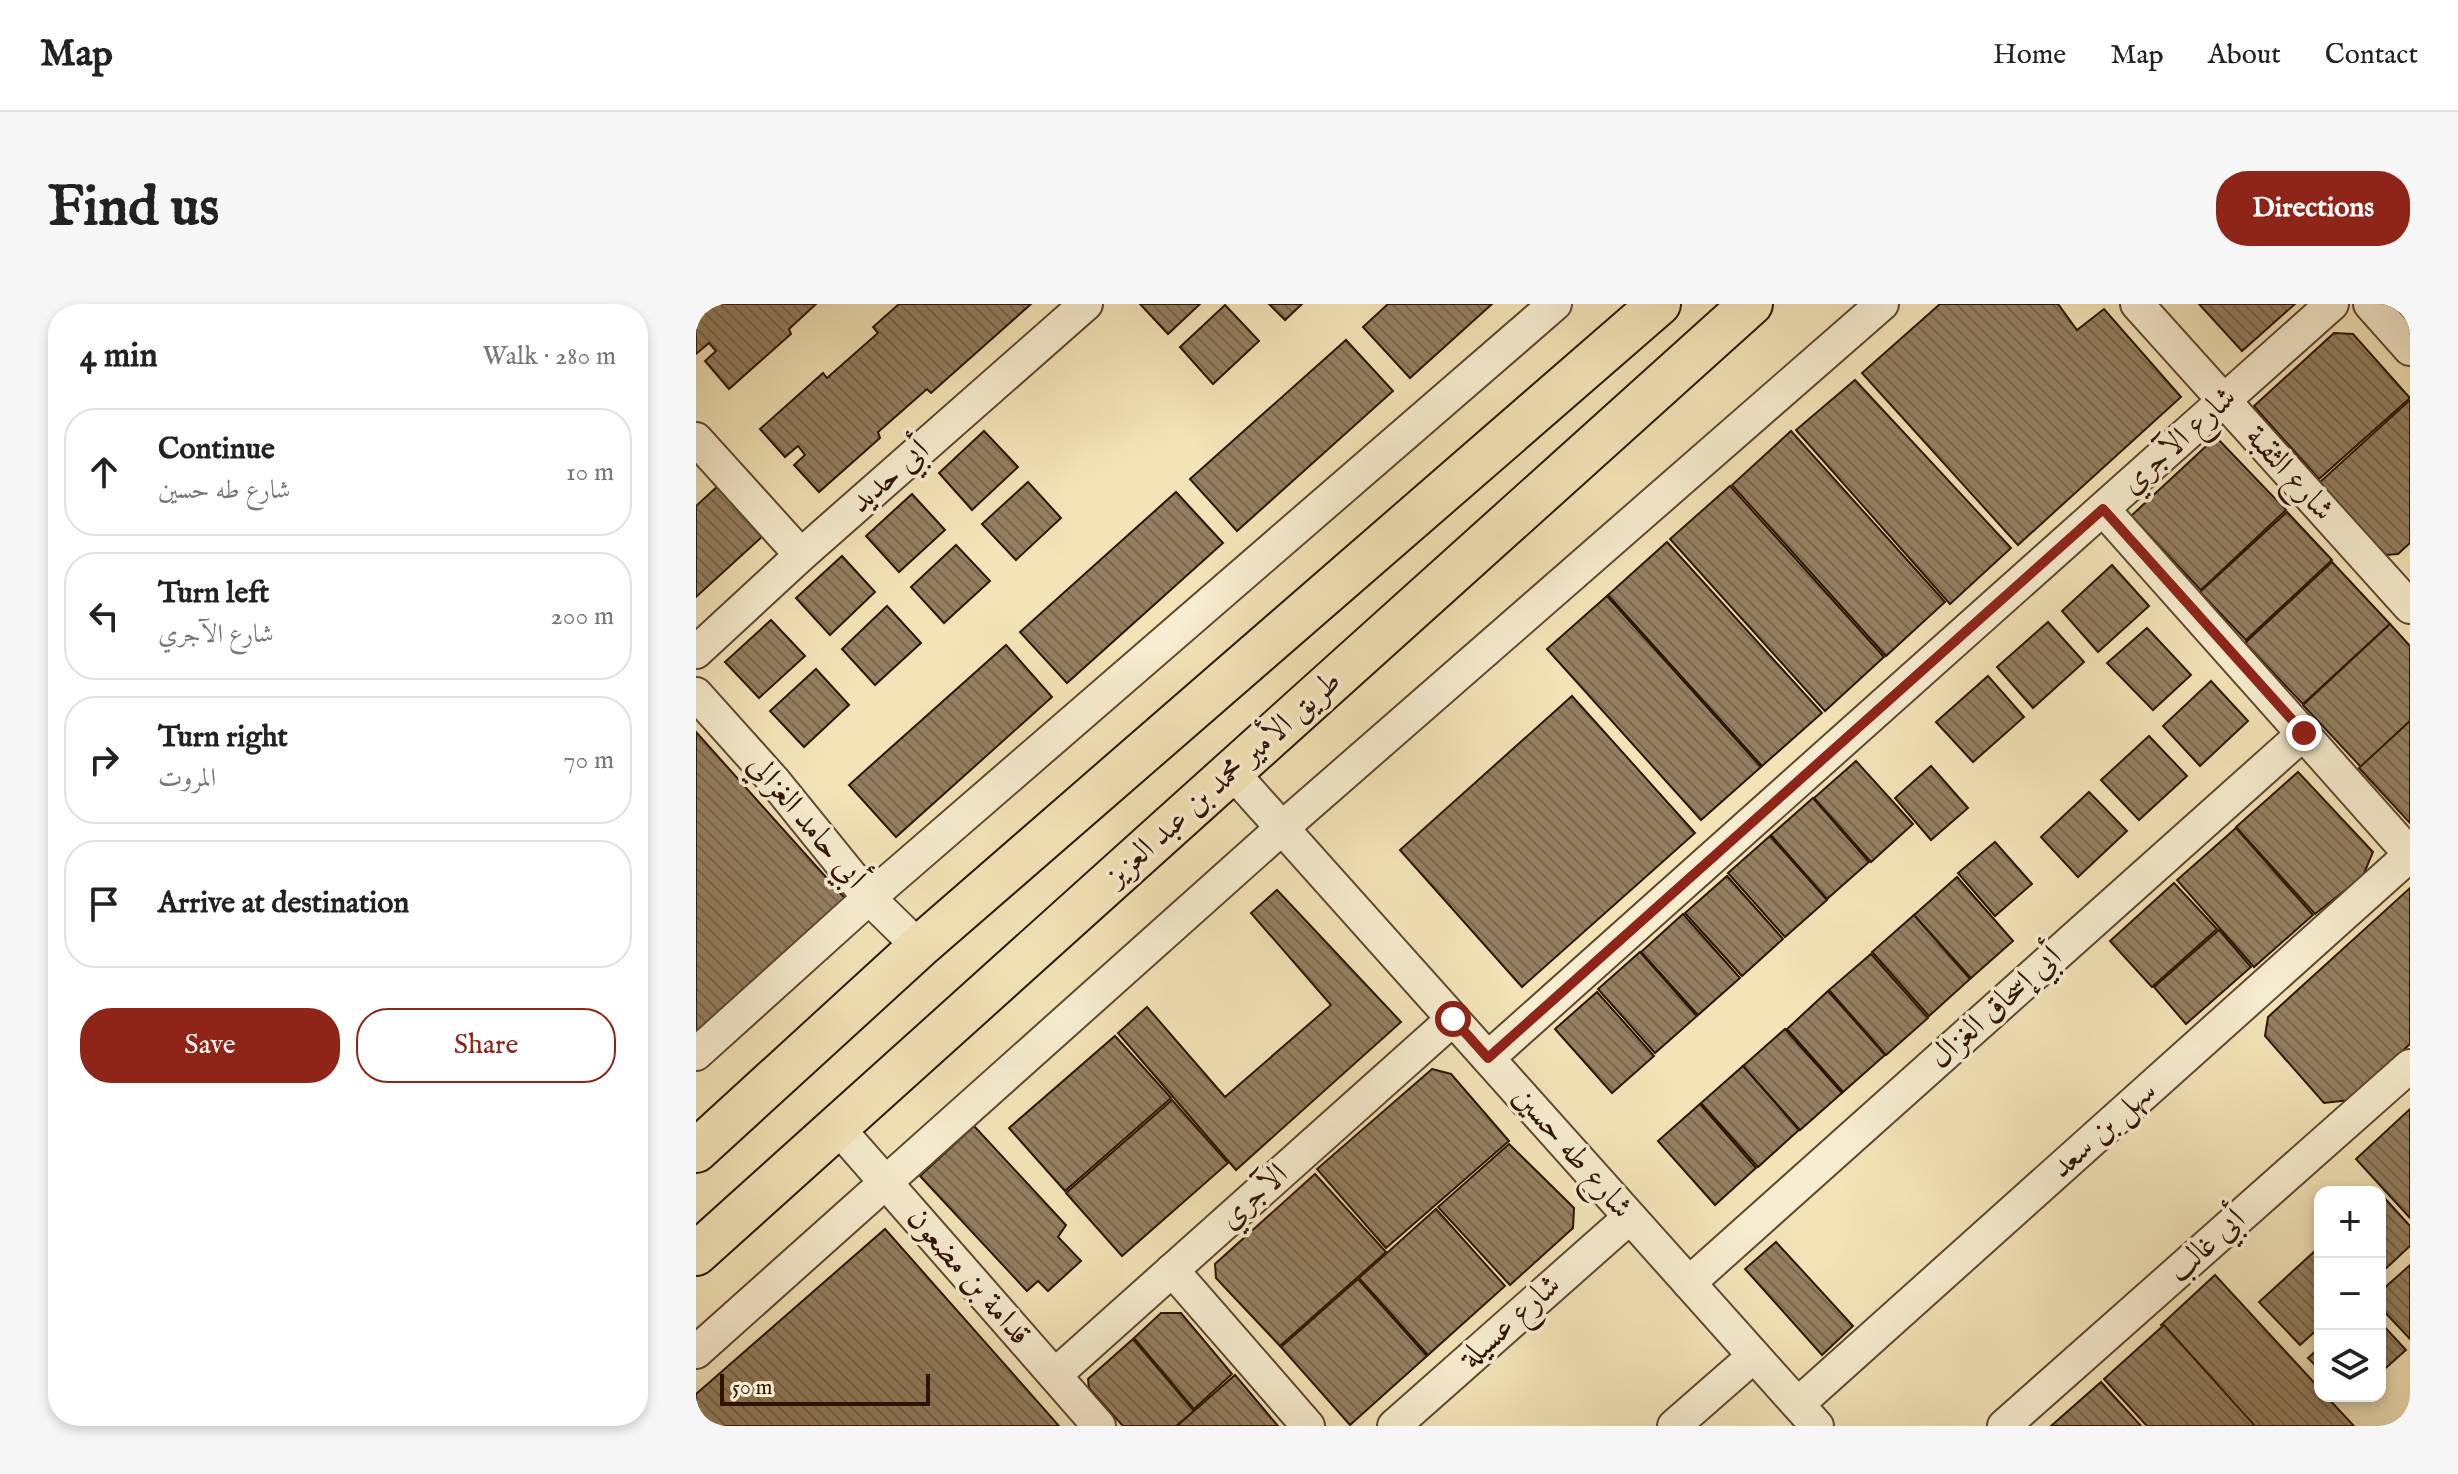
<!DOCTYPE html>
<meta charset="utf-8">
<style>
body{margin:0;font-family:"IM FELL English",Amiri,serif;background:#f6f6f6;color:#222}
.controls{position:absolute;right:24px;bottom:24px;display:grid;overflow:hidden;border-radius:16px;box-shadow:0 4px 12px #0003}
.controls button{width:72px;height:72px;display:grid;place-items:center;padding:0;border:0;border-bottom:2px solid #e0e0e0;background:#fff;color:#222;font:40px sans-serif}
.scale{position:absolute;left:24px;bottom:20px;width:210px;box-sizing:border-box;padding-left:8px;border:4px solid #2f1303;border-top:0;font-size:22px;line-height:28px;white-space:nowrap;color:#2f1303;-webkit-text-stroke:6px #f7edd0;paint-order:stroke}
.stop{position:absolute;width:24px;height:24px;margin:-18px;border:6px solid #8f2418;border-radius:50%;background:#fff}
.stop.end{background:#8f2418;border-color:#fff;box-shadow:0 2px 8px #0008}
.list{margin:0;padding:0;list-style:none}
h2{display:flex;justify-content:space-between;align-items:center;height:104px;margin:0;padding:0 32px;font-size:34px}
h2 small{font-size:26px;font-weight:400;color:#767676}
.list li{display:grid;grid-template-columns:52px 1fr auto;gap:24px;align-items:center;box-sizing:border-box;height:128px;margin:0 16px 16px;padding:0 16px;border:2px solid #e0e0e0;border-radius:32px}
.list b{display:block;font-size:30px;white-space:nowrap}
.list p{margin:0;font-size:26px;white-space:nowrap;color:#767676}
.list em{font-size:26px;font-style:normal;color:#767676}
.actions{display:flex;gap:16px;padding:24px 32px}
.actions a{flex:1;padding:18px 0;border:2px solid #8f2418;border-radius:32px;text-align:center;font-size:28px;color:#8f2418}
.actions .main{background:#8f2418;color:#fff}
.icon{flex:none;width:44px;height:44px;fill:none;stroke:currentColor;stroke-width:2;stroke-linecap:round;stroke-linejoin:round}
.map{position:relative;flex:none;width:1714px;height:1122px;overflow:hidden;border-radius:32px}
header{display:flex;align-items:center;gap:48px;box-sizing:border-box;height:112px;padding:0 40px;background:#fff;border-bottom:2px solid #e0e0e0}
header strong{font-size:38px}
nav{display:flex;gap:44px;margin-inline-start:auto;font-size:28px}
.intro{display:flex;align-items:center;justify-content:space-between;box-sizing:border-box;height:192px;padding:0 48px}
h1{margin:0;font-size:56px}
.button{padding:20px 36px;border-radius:32px;background:#8f2418;color:#fff;font-size:28px;font-weight:700}
main{display:flex;gap:48px;padding:0 48px}
aside{flex:1;background:#fff;border-radius:32px;box-shadow:0 4px 12px #0003}
.map>svg:first-child{display:block}
.building{fill:url(#building-back-hatch);stroke:#2f1303;stroke-width:2}
.lines{fill:none;stroke-linecap:round;stroke-linejoin:round}
.minor-casing{stroke:#604730;stroke-width:36}
.major-casing{stroke:#2f1303;stroke-width:46}
.minor{stroke:#f7edd0;stroke-width:32}
.major{stroke:#f2e4b7;stroke-width:42}
.route{stroke:#8f2418;stroke-width:10}
.labels{text-anchor:middle;dominant-baseline:central;stroke-width:7;stroke-linejoin:round;paint-order:stroke}
.street-label{font-size:32px;fill:#2f1303;stroke:#f7edd0}
</style>
<header>
<strong>Map</strong>
<nav><a>Home</a><a>Map</a><a>About</a><a>Contact</a></nav>
</header>
<div class="intro"><h1>Find us</h1><a class="button">Directions</a></div>
<main>
<aside>
<h2>4 min<small>Walk · 280 m</small></h2>
<ul class="list">
<li><svg class="icon" aria-label="ahead" viewBox="0 0 24 24"><path d="M12 20V5M6 11l6-6 6 6"/></svg><div><b>Continue</b><p>شارع طه حسين</p></div><em>10 m</em></li>
<li><svg class="icon" aria-label="left" viewBox="0 0 24 24"><path d="M17 20v-9H6M10 6l-5 5 5 5"/></svg><div><b>Turn left</b><p>شارع الآجري</p></div><em>200 m</em></li>
<li><svg class="icon" aria-label="right" viewBox="0 0 24 24"><path d="M7 20v-9h11M14 6l5 5-5 5"/></svg><div><b>Turn right</b><p>المروت</p></div><em>70 m</em></li>
<li><svg class="icon" aria-label="arrive" viewBox="0 0 24 24"><path d="M6 21V4h12l-3 4 3 4H6"/></svg><div><b>Arrive at destination</b></div></li>
</ul>
<div class="actions"><a class="main">Save</a><a>Share</a></div>
</aside>
<div class="map">
<svg width="1714" height="1122" viewBox="0 0 1714 1122">
<defs>
<pattern id="building-back-hatch" width="6" height="6" patternUnits="userSpaceOnUse" patternTransform="scale(2)"><rect width="6" height="6" fill="#948061"/><path d="M-1 5l2 2M0 0l6 6M5-1l2 2" fill="none" stroke="#79684e"/></pattern>
</defs>
<rect width="100%" height="100%" fill="#f2e4b7"/>
<filter id="stains"><feTurbulence type="fractalNoise" baseFrequency=".0025" numOctaves="4"/><feColorMatrix values="0 0 0 0 .2 0 0 0 0 .09 0 0 0 0 .02 0 0 0 .5 -.17"/></filter>
<radialGradient id="worn" r=".72"><stop offset=".6" stop-color="#630" stop-opacity="0"/><stop offset="1" stop-color="#630" stop-opacity=".3"/></radialGradient>
<!-- building -->
<g class="building">
<path d="M0 0H120L93 25 95 30 33 85 9 57 20 47 13 39 0 50Z"/>
<path d="M203 0H335L235 89 231 85 182 128 184 134 123 188 98 161 109 151 102 142 89 153 64 125 127 69 131 74 182 29 177 23Z"/>
<path d="M444 0H504L472 30Z"/>
<path d="M573 0H606L589 16Z"/>
<path d="M692 0H796L714 74 667 23Z"/>
<path d="M1244 0H1362L1381 26 1408 5 1485 93 1322 241 1166 69Z"/>
<path d="M1503 0H1599L1546 47Z"/>
<path d="M529 1 563 37 517 80 484 43Z"/>
<path d="M1638 29 1657 30 1714 94 1623 175 1558 102Z"/>
<path d="M650 36 697 87 541 227 494 175Z"/>
<path d="M1159 76 1315 244 1254 300 1100 126Z"/>
<path d="M1714 96V239L1702 250 1689 251 1623 179Z"/>
<path d="M288 127 322 163 276 206 243 169Z"/>
<path d="M1095 127 1249 298 1190 352 1036 181Z"/>
<path d="M1520 133 1590 206 1505 286 1435 212Z"/>
<path d="M332 178 365 214 320 256 286 220Z"/>
<path d="M23 181 68 231 0 293V202Z"/>
<path d="M1034 182 1188 353 1129 407 974 235Z"/>
<path d="M480 188 527 239 371 379 324 328Z"/>
<path d="M216 190 249 226 203 268 170 232Z"/>
<path d="M1591 208 1636 256 1550 336 1504 288Z"/>
<path d="M971 238 1126 409 1066 462 912 291Z"/>
<path d="M260 241 294 277 248 319 215 283Z"/>
<path d="M146 252 179 288 134 331 100 294Z"/>
<path d="M1636 258 1694 320 1607 400 1549 339Z"/>
<path d="M1416 261 1453 302 1402 348 1366 307Z"/>
<path d="M911 292 1065 463 1005 516 851 345Z"/>
<path d="M191 302 225 339 179 381 146 345Z"/>
<path d="M75 316 109 352 63 394 29 358Z"/>
<path d="M1352 318 1388 358 1337 404 1301 363Z"/>
<path d="M1694 320 1714 342V417L1665 463 1607 401Z"/>
<path d="M1451 324 1495 371 1457 406 1411 359Z"/>
<path d="M310 341 356 393 200 533 153 481Z"/>
<path d="M120 365 153 401 108 443 74 407Z"/>
<path d="M1292 372 1328 413 1277 458 1240 418Z"/>
<path d="M1515 377 1552 417 1504 462 1467 422Z"/>
<path d="M876 392 999 529 826 683 704 546Z"/>
<path d="M1714 417V519L1663 464Z"/>
<path d="M0 428 155 601 0 738Z"/>
<path d="M1453 432 1491 472 1443 516 1405 476Z"/>
<path d="M1160 457 1217 520 1175 558 1118 494Z"/>
<path d="M1235 462 1272 504 1235 536 1199 494Z"/>
<path d="M1602 468 1677 548 1667 572 1619 610 1540 523Z"/>
<path d="M1393 488 1431 527 1382 573 1345 533Z"/>
<path d="M1117 494 1173 558 1131 595 1075 531Z"/>
<path d="M1540 524 1617 611 1558 663 1481 576Z"/>
<path d="M1074 532 1131 596 1089 633 1032 569Z"/>
<path d="M1299 538 1336 580 1299 612 1262 569Z"/>
<path d="M1031 572 1087 635 1046 672 989 609Z"/>
<path d="M1261 573 1317 637 1275 674 1218 611Z"/>
<path d="M1478 579 1521 625 1456 683 1414 637Z"/>
<path d="M1714 584V740L1654 796 1628 799 1569 732 1572 713Z"/>
<path d="M581 586 705 718 540 866 422 729 451 703 529 793 635 701 555 609Z"/>
<path d="M987 610 1044 674 1002 711 945 648Z"/>
<path d="M1218 611 1274 675 1233 712 1176 648Z"/>
<path d="M1523 626 1555 663 1490 720 1458 683Z"/>
<path d="M944 648 1001 712 959 749 902 685Z"/>
<path d="M1175 650 1232 714 1190 751 1133 686Z"/>
<path d="M1132 687 1189 751 1147 788 1091 725Z"/>
<path d="M901 688 958 752 916 789 859 725Z"/>
<path d="M1089 725 1146 789 1104 826 1047 762Z"/>
<path d="M419 732 475 794 369 887 313 824Z"/>
<path d="M1047 762 1103 826 1062 863 1005 799Z"/>
<path d="M736 765 755 770 813 837 690 944 621 865Z"/>
<path d="M476 796 532 859 426 952 370 889Z"/>
<path d="M1004 800 1060 864 1019 901 962 837Z"/>
<path d="M1714 805V914L1660 855Z"/>
<path d="M278 822 370 921 362 933 385 957 352 987 342 977 331 987 224 872Z"/>
<path d="M813 840 878 904 877 924 814 981 742 903Z"/>
<path d="M619 870 690 948 584 1042 520 974 519 960Z"/>
<path d="M1684 889 1714 922V942L1684 970Z"/>
<path d="M740 905 809 982 732 1051 663 974Z"/>
<path d="M189 925 363 1122H0V1090Z"/>
<path d="M1080 938 1157 1022 1126 1051 1049 965Z"/>
<path d="M1620 946 1624 951V1023L1604 1041 1563 998Z"/>
<path d="M1714 961V1035L1684 1003V988Z"/>
<path d="M1519 971 1624 1085V1092H1630L1658 1122H1558L1465 1021Z"/>
<path d="M662 975 731 1052 654 1121 585 1043Z"/>
<path d="M465 1009H485L536 1070 498 1105 438 1034Z"/>
<path d="M1684 1018 1710 1046 1684 1069Z"/>
<path d="M1468 1021 1559 1122H1451L1408 1075Z"/>
<path d="M437 1035 498 1107 480 1122H427L393 1084 392 1075Z"/>
<path d="M1624 1043V1066L1612 1054Z"/>
<path d="M539 1071 582 1122H481L498 1107Z"/>
<path d="M1405 1078 1445 1122H1355Z"/>
</g>
<g class="lines">
<!-- minor casing -->
<g class="minor-casing">
<g id="minor">
<path d="M1441 0 1714 303"/>
<path d="M1674 0 1714 45"/>
<path d="M0 135 105 251"/>
<path d="M1407 205 1714 550"/>
<path d="M0 348 105 251 390 0"/>
<path d="M0 390 79 478 173 594 223 643"/>
<path d="M536 468 1121 1122"/>
<path d="M0 750 173 594 859 0"/>
<path d="M792 754 1636 0"/>
<path d="M142 824 403 1122"/>
<path d="M476 966 612 1122"/>
<path d="M993 979 1608 429"/>
<path d="M0 1048 586 524 1186 0"/>
<path d="M359 1071 757 715"/>
<path d="M1102 1100 1714 551"/>
<path d="M698 1122 933 914"/>
<path d="M978 1122 1058 1052"/>
<path d="M1308 1122 1714 762"/>
</g>
</g>
<!-- major casing -->
<g class="major-casing">
<g id="major">
<path d="M0 847 223 643 963 0"/>
<path d="M0 950 1055 0"/>
</g>
</g>
<!-- minor -->
<use href="#minor" class="minor"/>
<!-- major -->
<use href="#major" class="major"/>
</g>
<g class="lines">
<!-- route -->
<path class="route" d="M757 715 792 754 1407 205 1608 429"/>
</g>
<g class="labels">
<!-- street labels -->
<g class="street-label">
<text transform="translate(1483 137) rotate(-42)">شارع الآجري</text>
<text transform="translate(1593 170) rotate(48)">شارع الثقبة</text>
<text transform="translate(194 173) rotate(-41)">أبي حديد</text>
<text transform="translate(528 475) rotate(-42)">طريق الأمير محمد بن عبد العزيز</text>
<text transform="translate(110 518) rotate(50)">أبي حامد الغزالي</text>
<text transform="translate(1300 704) rotate(-42)">أبي إسحاق الغزال</text>
<text transform="translate(1408 826) rotate(-42)">سهل بن سعد</text>
<text transform="translate(876 849) rotate(49)">شارع طه حسين</text>
<text transform="translate(558 893) rotate(-42)">الآجري</text>
<text transform="translate(1511 942) rotate(-42)">أبي غالب</text>
<text transform="translate(272 973) rotate(49)">قدامة بن مضعون</text>
<text transform="translate(815 1018) rotate(-42)">شارع عسيلة</text>
</g>
</g>
<rect width="100%" height="100%" filter="url(#stains)"/>
<rect width="100%" height="100%" fill="url(#worn)"/>
</svg>
<div class="controls">
<button>+</button>
<button>−</button>
<button><svg class="icon" aria-label="layers" viewBox="0 0 24 24"><path d="M12 4l9 5-9 5-9-5zM3 14l9 5 9-5"/></svg></button>
</div>
<div class="scale">50 m</div>
<div class="stop" style="left:757px;top:715px"></div>
<div class="stop end" style="left:1608px;top:429px"></div>
</div>
</main>
